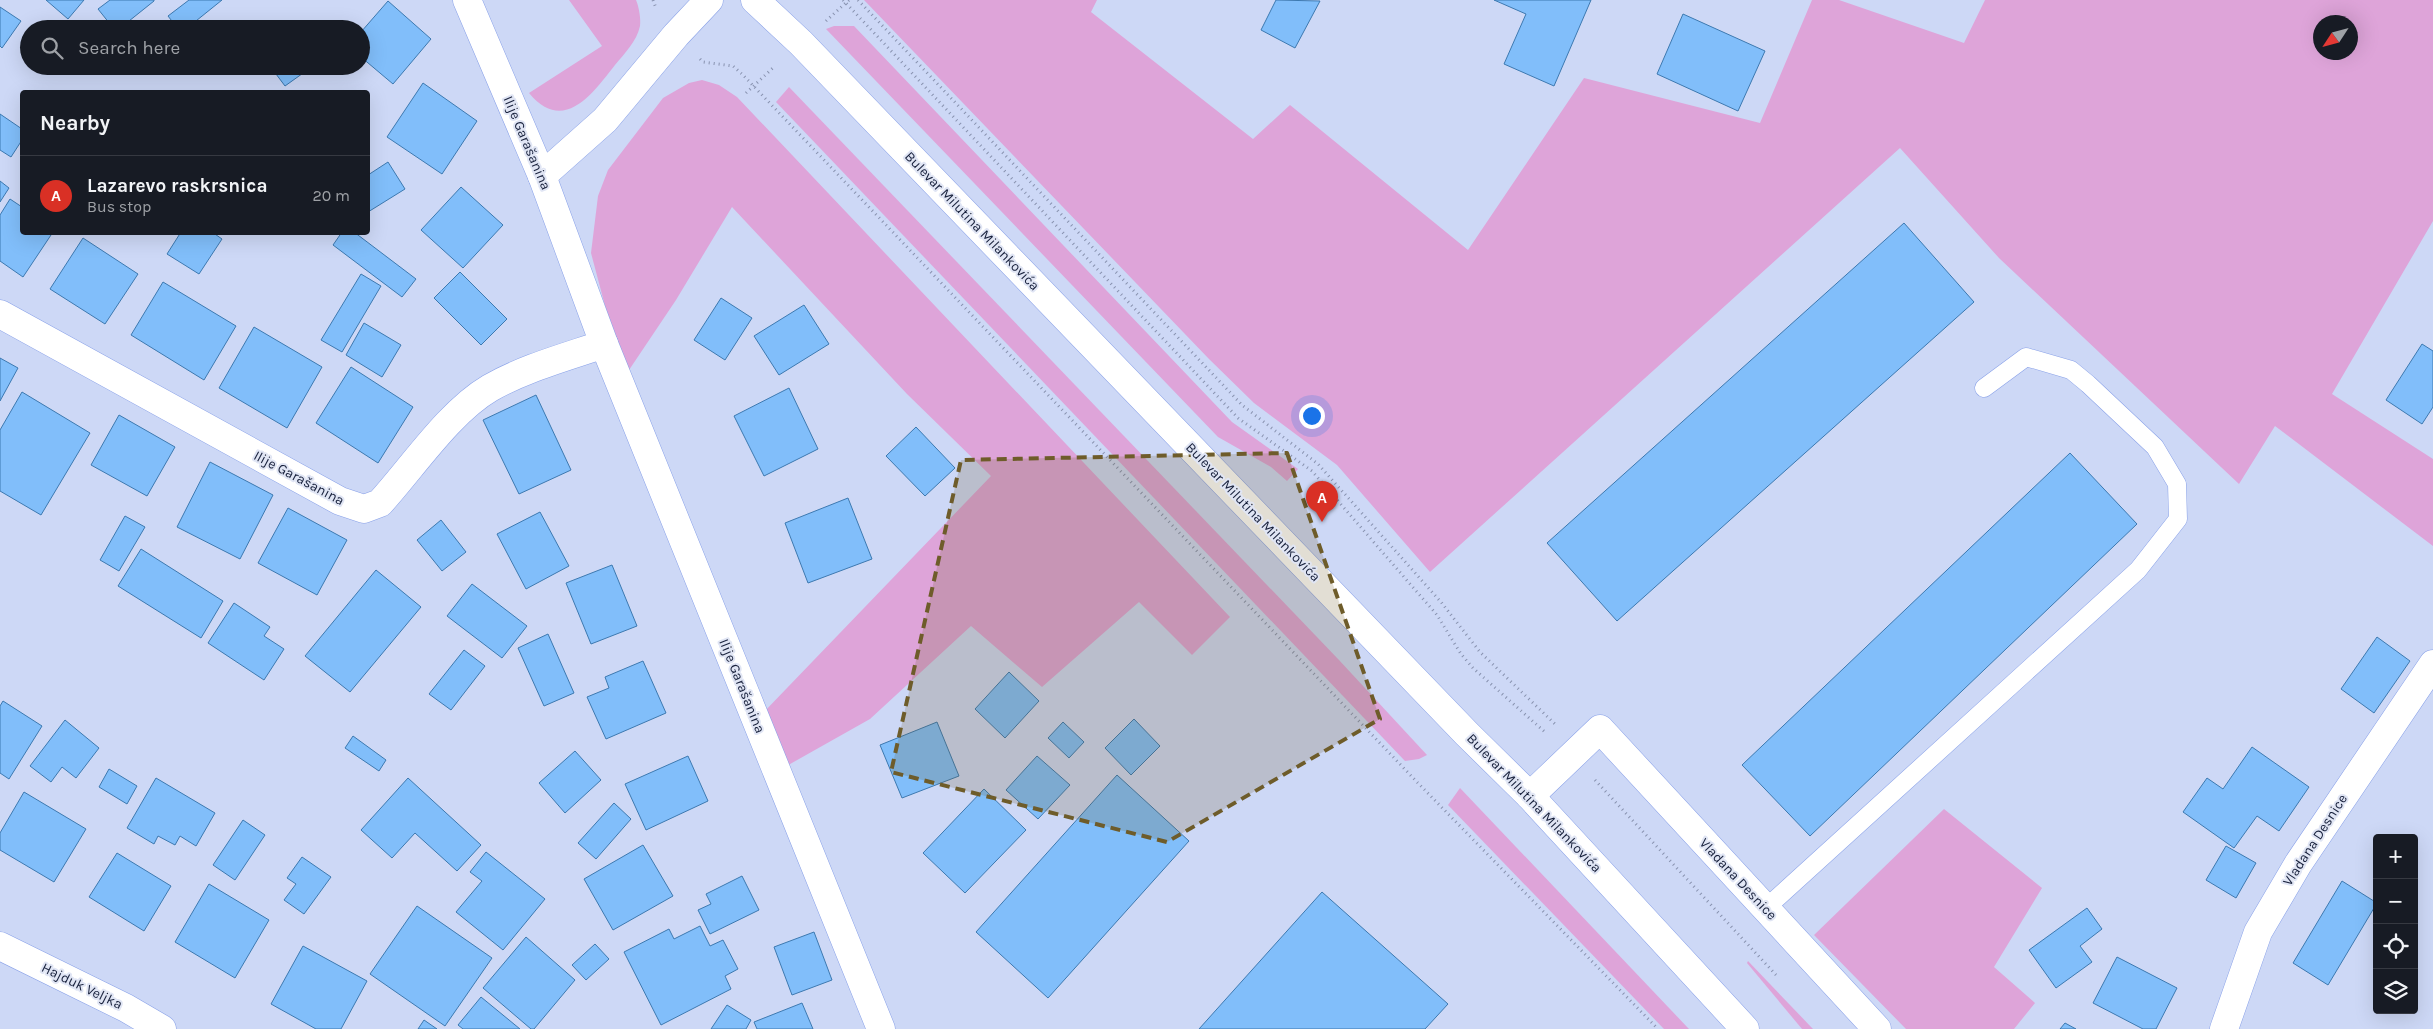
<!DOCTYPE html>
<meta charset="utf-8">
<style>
body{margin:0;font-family:Karla,sans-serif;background:#20242c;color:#f1f3f6}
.controls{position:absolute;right:15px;bottom:15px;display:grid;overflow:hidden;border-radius:5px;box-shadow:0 5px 20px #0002}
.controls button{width:45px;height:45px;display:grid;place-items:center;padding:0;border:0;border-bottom:1px solid #363941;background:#171b24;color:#f1f3f6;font:25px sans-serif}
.compass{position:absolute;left:2313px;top:15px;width:45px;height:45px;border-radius:50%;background:#171b24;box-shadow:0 5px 20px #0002;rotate:234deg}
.you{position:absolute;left:1311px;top:415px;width:18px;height:18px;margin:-12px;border:4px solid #fff;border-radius:50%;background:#1a73e8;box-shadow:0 0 0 8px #1a73e833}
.badge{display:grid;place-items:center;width:32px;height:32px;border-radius:50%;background:#d93025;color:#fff;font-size:16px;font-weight:700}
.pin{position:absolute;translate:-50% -41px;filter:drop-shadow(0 1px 2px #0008)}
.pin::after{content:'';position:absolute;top:26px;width:18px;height:15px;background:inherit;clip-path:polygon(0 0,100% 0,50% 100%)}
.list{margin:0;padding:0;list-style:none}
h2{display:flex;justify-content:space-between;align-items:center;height:65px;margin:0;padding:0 20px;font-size:21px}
h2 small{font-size:16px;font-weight:400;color:#9ea1a6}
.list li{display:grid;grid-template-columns:32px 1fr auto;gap:15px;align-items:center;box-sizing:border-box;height:80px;padding:0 20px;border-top:1px solid #363941}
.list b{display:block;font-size:19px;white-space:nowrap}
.list p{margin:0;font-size:16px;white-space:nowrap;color:#9ea1a6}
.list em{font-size:16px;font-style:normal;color:#9ea1a6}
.icon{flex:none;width:28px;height:28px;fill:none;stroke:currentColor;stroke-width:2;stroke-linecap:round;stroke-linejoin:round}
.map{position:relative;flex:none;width:2433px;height:1029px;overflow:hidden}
.search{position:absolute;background:#171b24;box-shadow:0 5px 20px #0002;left:20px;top:20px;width:350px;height:55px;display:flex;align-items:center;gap:12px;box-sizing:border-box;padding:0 18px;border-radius:28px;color:#9ea1a6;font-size:19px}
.panel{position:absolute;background:#171b24;box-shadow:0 5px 20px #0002;left:20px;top:90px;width:350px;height:145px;border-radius:5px}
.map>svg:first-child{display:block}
.green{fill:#dea4d9;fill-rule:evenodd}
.building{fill:#81befa;stroke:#3d79b0}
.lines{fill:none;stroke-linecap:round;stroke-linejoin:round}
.service-casing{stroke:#89a1e8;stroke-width:19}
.minor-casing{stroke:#89a1e8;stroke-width:29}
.tertiary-casing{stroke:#89a1e8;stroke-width:29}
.path{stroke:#8892af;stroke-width:3;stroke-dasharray:1 4;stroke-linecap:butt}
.service{stroke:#fff;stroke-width:18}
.minor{stroke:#fff;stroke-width:28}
.tertiary{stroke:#fff;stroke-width:28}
.marked{fill:#6e5c2a;fill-opacity:0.2;stroke:#6e5c2a;stroke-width:4;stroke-dasharray:10 6;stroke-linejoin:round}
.labels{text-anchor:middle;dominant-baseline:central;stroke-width:4;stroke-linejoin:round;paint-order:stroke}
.street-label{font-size:14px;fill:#17203b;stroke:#e0e5f4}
</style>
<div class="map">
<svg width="2433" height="1029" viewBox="0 0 2433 1029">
<rect width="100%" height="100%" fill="#cdd8f6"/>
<!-- green -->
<g class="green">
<path d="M569 0H636C639 7 641 19 640 26 637 41 624 54 615 65 593 93 564 135 529 93L602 46Z"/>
<path d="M864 0H1097L1091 12 1253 139 1290 105 1468 250 1584 78 1760 123 1812 0H1839L1964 43 1985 0H2433V221L2332 394 2433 459V546L2275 426 2239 484 1999 258 1900 148 1430 572 1337 465 1254 403 1209 359ZM2320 22H2350V52H2320Z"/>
<path d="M834 26H854L1232 422 1298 469 1287 481 1271 467 1218 437 826 29Z"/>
<path d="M702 80 719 85 737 97 1230 617 1192 655 1139 602 1042 687 971 626 870 719 783 768 762 714 991 476 907 394 732 207 676 300 627 373 608 317 591 253 598 196 608 170 663 98 689 83Z"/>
<path d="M789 87 1339 660 1427 755 1419 759 1405 761 776 102Z"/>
<path d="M1460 788 1689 1029H1664L1448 805Z"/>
<path d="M1944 809 2042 888 1994 967 2035 1003 2014 1029H1906L1814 935Z"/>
<path d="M1748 961 1813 1029H1802L1747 963Z"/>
</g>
<!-- building -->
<g class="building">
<path d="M46 0H84L68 19Z"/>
<path d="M110 0H154V1L119 29H114L98 9Z"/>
<path d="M189 0H222L186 29H178L168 16Z"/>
<path d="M1276 0 1320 1 1295 48 1261 30Z"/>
<path d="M1494 0H1591L1554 86 1504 64 1526 14Z"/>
<path d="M388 1 431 39 393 84 361 57V32Z"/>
<path d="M0 7 21 21 2 48 0 46Z"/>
<path d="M1683 14 1765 51 1738 111 1657 74Z"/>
<path d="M270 66H313L285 86Z"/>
<path d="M423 83 477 121 442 174 387 137Z"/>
<path d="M0 114 22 129V140L11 157 0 150Z"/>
<path d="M388 162 405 189 368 212V175Z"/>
<path d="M0 181 9 188 0 202Z"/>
<path d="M461 187 503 225 463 268 421 230Z"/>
<path d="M10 199 22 207V232H53L23 277 0 261V215Z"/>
<path d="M1904 223 1974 302 1617 621 1547 543Z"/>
<path d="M181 232H212L222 239 199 274 167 254Z"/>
<path d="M342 232H354L416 279 402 297 333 245Z"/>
<path d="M83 238 138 274 105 324 50 289Z"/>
<path d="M460 272 507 319 481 345 434 298Z"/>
<path d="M361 274 381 286 342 352 321 340Z"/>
<path d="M163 282 236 326 204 380 131 335Z"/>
<path d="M721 298 752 318 725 360 694 340Z"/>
<path d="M804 305 829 344 779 375 754 336Z"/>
<path d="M364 323 401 345 382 377 346 355Z"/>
<path d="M254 327 322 367 287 428 219 388Z"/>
<path d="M2422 344 2433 351V407L2422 424 2386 400Z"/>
<path d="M0 358 18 368 0 401Z"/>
<path d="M351 367 413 407 378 463 316 423Z"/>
<path d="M789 388 818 449 764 476 734 416Z"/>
<path d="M22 392 90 433 41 515 0 491V430Z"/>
<path d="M536 395 571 470 519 494 483 420Z"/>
<path d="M119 415 175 447 147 496 91 465Z"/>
<path d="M916 427 955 468 925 496 886 456Z"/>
<path d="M2070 453 2137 524 1810 836 1742 765Z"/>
<path d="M210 462 273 495 240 559 177 527Z"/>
<path d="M848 498 872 559 808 583 785 523Z"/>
<path d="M288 508 347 540 317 595 258 563Z"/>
<path d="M540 512 569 566 526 589 497 534Z"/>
<path d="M125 516 145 527 119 571 100 560Z"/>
<path d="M441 520 466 552 442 571 417 540Z"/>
<path d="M141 549 223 601 201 638 118 586Z"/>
<path d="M612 565 637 626 591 644 566 583Z"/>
<path d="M376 570 421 607 350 692 305 656Z"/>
<path d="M472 584 527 626 502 658 447 616Z"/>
<path d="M234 603 270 627 264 636 284 649 264 680 208 643Z"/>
<path d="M548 634 574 693 544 706 518 648Z"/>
<path d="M2377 637 2410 661 2374 713 2341 689Z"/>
<path d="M464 650 485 666 451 710 429 694Z"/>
<path d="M643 661 666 713 606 739 587 697 609 688 605 677Z"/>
<path d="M1009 672 1039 701 1005 738 975 709Z"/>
<path d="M3 701 42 726 9 779 0 773V706Z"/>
<path d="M1134 719 1160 746 1131 775 1105 748Z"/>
<path d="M65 720 99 748 76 778 62 767 51 782 30 766Z"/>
<path d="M937 722 959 776 902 798 880 745Z"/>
<path d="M1063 722 1084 742 1069 758 1048 738Z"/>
<path d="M353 736 386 760 379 771 345 748Z"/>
<path d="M2252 747 2309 787 2279 831 2257 816 2234 848 2183 812 2207 778 2223 789Z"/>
<path d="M575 751 601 780 565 813 539 783Z"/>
<path d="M688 756 708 801 646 830 625 784Z"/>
<path d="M1037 756 1070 785 1038 819 1006 790Z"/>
<path d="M109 769 137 786 127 804 99 787Z"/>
<path d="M1117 775 1189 841 1048 998 976 932Z"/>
<path d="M156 778 215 813 196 846 180 836 175 845 158 836 154 844 127 828Z"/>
<path d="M408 778 481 845 457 871 415 833 392 858 361 830Z"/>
<path d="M984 789 1026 830 965 893 923 853Z"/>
<path d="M24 792 86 829 54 882 0 850V833Z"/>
<path d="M614 803 631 819 596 859 578 843Z"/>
<path d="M243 820 265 835 235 880 213 865Z"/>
<path d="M643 845 673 896 613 930 584 879Z"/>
<path d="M2226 846 2256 863 2236 898 2206 880Z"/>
<path d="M486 852 545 899 503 950 456 912 482 881 470 872Z"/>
<path d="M117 853 171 886 144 931 89 897Z"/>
<path d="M302 857 331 877 304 914 284 900 296 884 287 878Z"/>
<path d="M742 876 759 910 710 934 698 910 711 904 706 894Z"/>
<path d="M2342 881 2377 903 2328 985 2293 963Z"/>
<path d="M209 884 269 920 235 978 175 942Z"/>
<path d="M1322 892 1448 1004 1425 1029H1199Z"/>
<path d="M417 906 492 958 445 1026 370 974Z"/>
<path d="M2087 908 2102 929 2080 946 2092 962 2056 988 2029 950Z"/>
<path d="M700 926 710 946 723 940 738 969 725 976 731 989 661 1025 624 952 669 929 674 939Z"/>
<path d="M814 932 832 980 792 995 774 947Z"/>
<path d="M526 937 575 980 534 1029H531L483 988Z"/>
<path d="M595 944 609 959 586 980 572 965Z"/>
<path d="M303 946 367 981 341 1029H316L271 1004Z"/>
<path d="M2117 957 2177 988 2156 1029H2143L2093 1003Z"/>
<path d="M481 997 520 1029H463L458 1025Z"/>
<path d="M802 1003 813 1029H757L754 1022Z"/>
<path d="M727 1005 751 1020 746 1029H711Z"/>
<path d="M424 1020 437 1029H418Z"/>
<path d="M2065 1023 2076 1029H2060Z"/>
</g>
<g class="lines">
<!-- service casing -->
<g class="service-casing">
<path id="service" d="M1765 909 2138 570 2178 519 2177 484 2155 447 2088 384 2071 370 2026 357 1984 388"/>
</g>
<!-- minor casing -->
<g class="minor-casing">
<g id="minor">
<path d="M467 0 542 176 604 344 881 1029"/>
<path d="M542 176 605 120 676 35 709 0"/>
<path d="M0 314 340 501 364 509 380 503C412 468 449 412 490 388 525 368 566 357 604 344"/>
<path d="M1530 796 1600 729 1877 1029"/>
<path d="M0 946 126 1008 162 1029"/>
<path d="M2224 1029 2258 932 2298 864 2433 664"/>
</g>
</g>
<!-- tertiary casing -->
<g class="tertiary-casing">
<path id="tertiary" d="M755 0 801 43 1467 734 1530 796 1745 1029"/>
</g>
<!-- path -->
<g class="path">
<path d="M653 0 656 8"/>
<path d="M843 0 1238 418 1312 471 1437 615 1461 654 1473 668 1546 733"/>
<path d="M858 0 1242 405 1318 464 1441 602 1480 652 1555 724"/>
<path d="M826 21 849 0"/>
<path d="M700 59 703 62 733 66 743 75 1417 782 1658 1029"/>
<path d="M746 93 775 66"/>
<path d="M1595 780 1778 977"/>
</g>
<!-- service -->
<use href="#service" class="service"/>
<!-- minor -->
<use href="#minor" class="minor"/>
<!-- tertiary -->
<use href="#tertiary" class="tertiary"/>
</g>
<!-- marked area -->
<path class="marked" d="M1287 453 1380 719 1167 842 891 772 961 460Z"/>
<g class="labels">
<!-- street labels -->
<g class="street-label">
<text transform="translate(527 143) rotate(67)">Ilije Garašanina</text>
<text transform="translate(972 221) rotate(46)">Bulevar Milutina Milankovića</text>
<text transform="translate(299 478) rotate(28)">Ilije Garašanina</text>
<text transform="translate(1253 512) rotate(46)">Bulevar Milutina Milankovića</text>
<text transform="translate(742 686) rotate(68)">Ilije Garašanina</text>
<text transform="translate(1534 803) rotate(46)">Bulevar Milutina Milankovića</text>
<text transform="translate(2315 840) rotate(-57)">Vladana Desnice</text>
<text transform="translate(1738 879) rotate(47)">Vladana Desnice</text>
<text transform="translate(82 986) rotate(26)">Hajduk Veljka</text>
</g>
</g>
</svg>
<div class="controls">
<button>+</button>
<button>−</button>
<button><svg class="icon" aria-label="locate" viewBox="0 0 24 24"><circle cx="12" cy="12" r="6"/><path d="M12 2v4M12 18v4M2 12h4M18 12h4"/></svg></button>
<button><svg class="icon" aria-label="layers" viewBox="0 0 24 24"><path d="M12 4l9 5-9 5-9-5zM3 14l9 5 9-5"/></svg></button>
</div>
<svg class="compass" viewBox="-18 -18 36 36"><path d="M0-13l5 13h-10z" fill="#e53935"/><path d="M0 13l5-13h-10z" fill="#9ea1a6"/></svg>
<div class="you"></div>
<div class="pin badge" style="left:1322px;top:522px">A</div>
<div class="search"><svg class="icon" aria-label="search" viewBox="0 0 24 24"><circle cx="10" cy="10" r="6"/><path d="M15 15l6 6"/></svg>Search here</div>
<section class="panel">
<h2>Nearby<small></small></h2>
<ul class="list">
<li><span class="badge">A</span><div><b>Lazarevo raskrsnica</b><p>Bus stop</p></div><em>20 m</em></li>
</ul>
</section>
</div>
